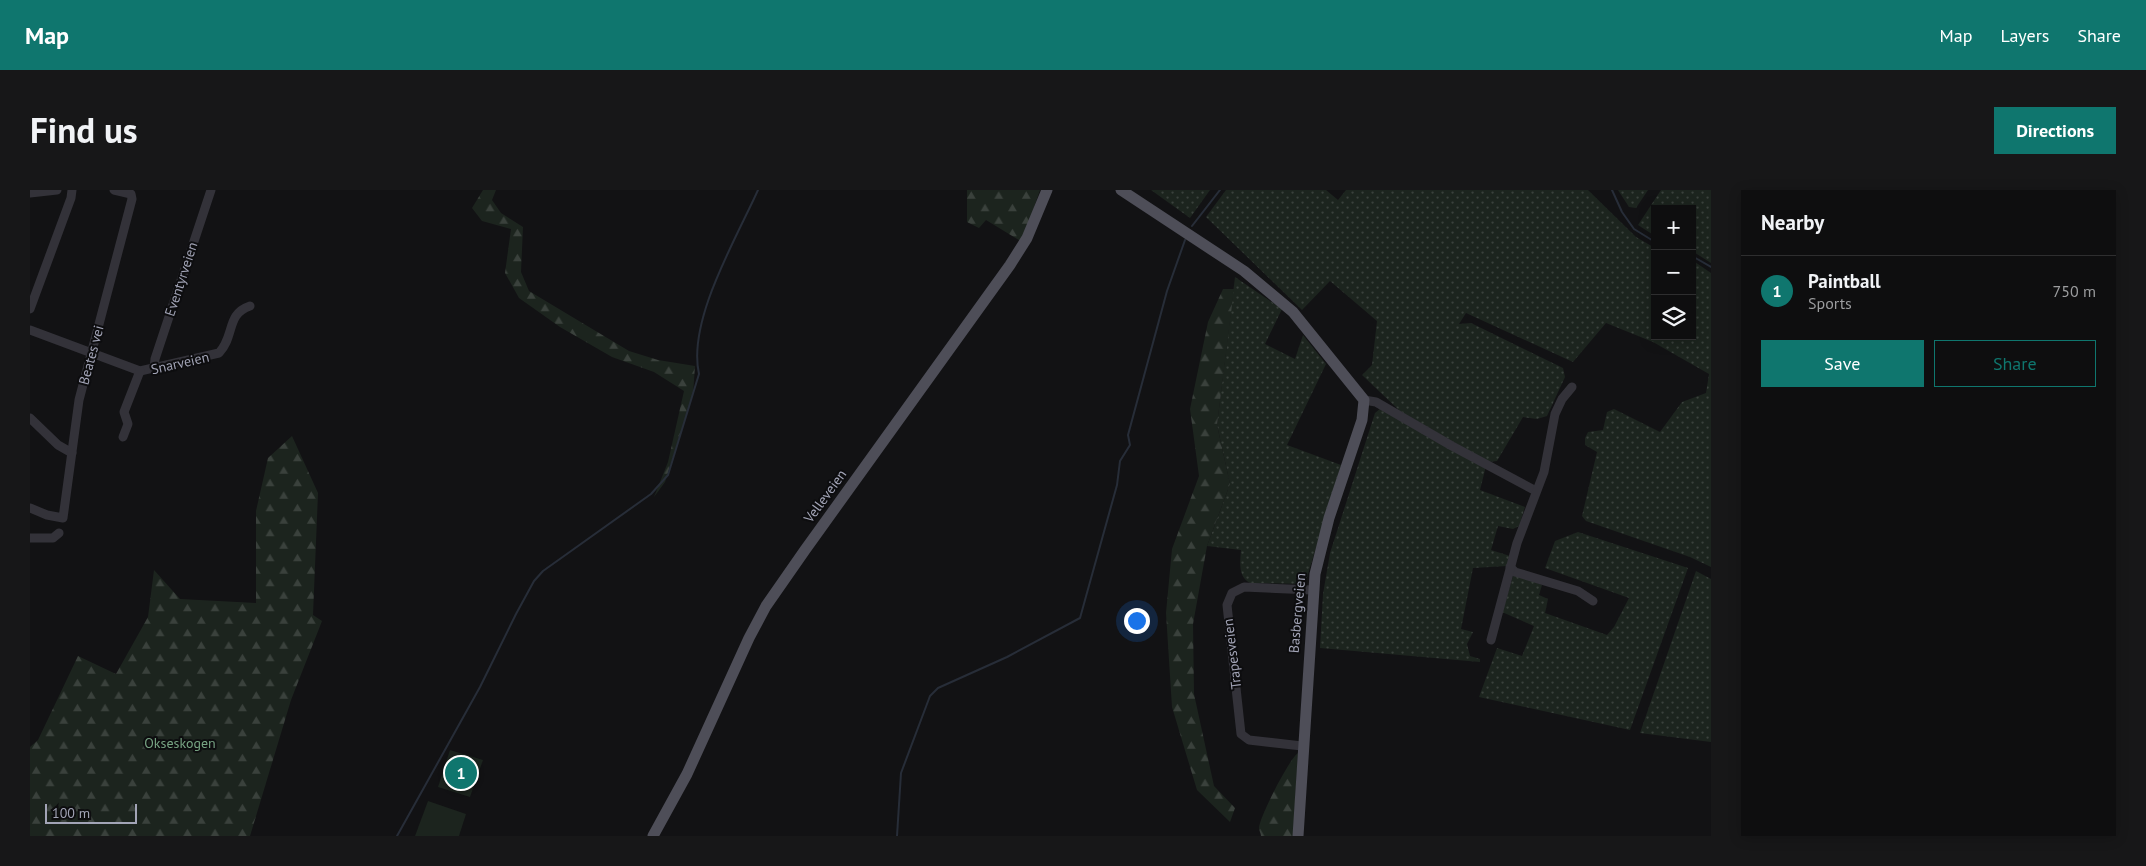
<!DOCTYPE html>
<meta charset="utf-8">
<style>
body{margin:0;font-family:"PT Sans",sans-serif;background:#171718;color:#f1f3f6}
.controls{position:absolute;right:15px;top:15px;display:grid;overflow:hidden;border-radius:0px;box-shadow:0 2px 12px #0003}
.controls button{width:45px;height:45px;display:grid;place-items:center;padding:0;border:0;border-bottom:1px solid #2e2e2f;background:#0e0e0f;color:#f1f3f6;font:25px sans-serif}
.scale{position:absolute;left:15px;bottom:12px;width:92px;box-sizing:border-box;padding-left:5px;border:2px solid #a2a4b6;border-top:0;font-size:14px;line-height:18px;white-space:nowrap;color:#a2a4b6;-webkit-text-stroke:4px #0d0d0f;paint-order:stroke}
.you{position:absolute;left:1106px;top:430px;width:18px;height:18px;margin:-12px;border:4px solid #fff;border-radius:50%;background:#1a73e8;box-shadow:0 0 0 8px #1a73e833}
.badge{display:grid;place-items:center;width:32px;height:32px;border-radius:50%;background:#0f766e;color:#fff;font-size:16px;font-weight:700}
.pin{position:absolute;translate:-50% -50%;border:2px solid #fff;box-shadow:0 1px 5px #0006}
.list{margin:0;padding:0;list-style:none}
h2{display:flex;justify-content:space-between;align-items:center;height:65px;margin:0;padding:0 20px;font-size:21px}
h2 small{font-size:16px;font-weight:400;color:#9b9c9e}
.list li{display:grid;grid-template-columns:32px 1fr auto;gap:15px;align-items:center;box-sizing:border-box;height:70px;padding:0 20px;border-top:1px solid #2e2e2f}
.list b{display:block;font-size:19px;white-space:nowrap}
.list p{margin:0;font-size:16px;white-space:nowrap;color:#9b9c9e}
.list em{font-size:16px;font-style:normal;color:#9b9c9e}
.actions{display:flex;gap:10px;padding:15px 20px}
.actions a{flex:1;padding:11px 0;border:1px solid #0f766e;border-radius:0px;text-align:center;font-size:18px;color:#0f766e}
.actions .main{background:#0f766e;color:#fff}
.icon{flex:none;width:28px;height:28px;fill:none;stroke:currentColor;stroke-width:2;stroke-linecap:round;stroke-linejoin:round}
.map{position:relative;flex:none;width:1681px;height:646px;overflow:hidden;border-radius:0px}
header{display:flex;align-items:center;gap:30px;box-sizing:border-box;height:70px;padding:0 25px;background:#0f766e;color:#fff}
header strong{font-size:24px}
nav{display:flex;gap:28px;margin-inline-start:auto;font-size:18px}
.intro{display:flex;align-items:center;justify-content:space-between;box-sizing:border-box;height:120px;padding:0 30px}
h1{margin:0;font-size:35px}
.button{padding:12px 22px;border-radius:0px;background:#0f766e;color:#fff;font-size:18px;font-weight:700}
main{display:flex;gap:30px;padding:0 30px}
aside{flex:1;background:#0e0e0f;border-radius:0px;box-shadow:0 2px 12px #0003}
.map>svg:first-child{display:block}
.grass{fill:url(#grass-dots)}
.forest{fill:url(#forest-firs)}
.garden{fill:#1c241e}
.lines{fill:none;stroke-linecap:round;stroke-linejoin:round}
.stream{stroke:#272d38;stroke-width:2}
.minor{stroke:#333239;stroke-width:9}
.major{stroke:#4e4e58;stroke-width:11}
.labels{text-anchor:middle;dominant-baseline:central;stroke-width:4;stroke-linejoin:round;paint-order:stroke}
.street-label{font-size:14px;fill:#a2a4b6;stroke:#0d0d0f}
.park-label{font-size:14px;fill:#77a383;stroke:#0d0d0f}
</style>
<header>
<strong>Map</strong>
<nav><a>Map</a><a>Layers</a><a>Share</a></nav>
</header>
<div class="intro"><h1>Find us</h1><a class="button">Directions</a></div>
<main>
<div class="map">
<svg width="1681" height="646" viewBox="0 0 1681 646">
<defs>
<pattern id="grass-dots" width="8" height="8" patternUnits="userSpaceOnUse" patternTransform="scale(1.25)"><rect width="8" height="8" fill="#1c241e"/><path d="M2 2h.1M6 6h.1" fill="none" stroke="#3a413c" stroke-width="1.8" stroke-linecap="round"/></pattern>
<pattern id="forest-firs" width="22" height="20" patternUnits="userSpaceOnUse" patternTransform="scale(1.25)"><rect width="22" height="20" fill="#1c241e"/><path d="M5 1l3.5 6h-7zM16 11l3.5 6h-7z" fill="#3a413c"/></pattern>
</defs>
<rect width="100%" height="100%" fill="#121214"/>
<!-- grass -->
<g class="grass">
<path d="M1121 0H1180L1160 28Z"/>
<path d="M1196 0H1296L1308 10 1316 0H1558L1606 47 1625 58V146H1662V70L1681 83V377L1660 367 1556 331 1552 326 1567 262 1555 255V248L1558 242 1573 240 1577 222 1584 219 1630 242 1652 212 1676 203 1679 184 1623 152 1576 133 1543 172 1436 123 1429 134 1441 133 1533 178 1535 187 1517 226 1507 229 1493 227 1467 271 1458 272 1370 221 1332 185 1342 175 1347 131 1300 91 1272 120 1176 27Z"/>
<path d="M1588 0H1618L1606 18 1599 17Z"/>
<path d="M1631 0H1681V73L1662 61V19H1625V46L1608 35Z"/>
<path d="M1205 87 1252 119 1235 154 1265 169 1273 145 1296 174 1257 255 1311 275 1275 394 1220 393C1208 387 1210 372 1211 360L1177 356 1200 294 1187 235Z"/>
<path d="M1351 218 1456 276 1450 300 1495 317 1489 336 1483 339 1468 336 1461 360 1480 366 1477 376 1443 378 1431 439 1443 442 1437 454 1440 466 1450 469V472L1290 458 1293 404 1300 363 1345 223Z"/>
<path d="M1548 342 1658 378 1600 540 1449 507 1467 458 1492 466 1504 436 1472 422 1484 383 1512 395 1509 405 1518 409 1515 423 1577 445 1584 437 1599 408 1515 378 1525 351Z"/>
<path d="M1666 381 1681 389V552L1610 543Z"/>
</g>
<!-- forest -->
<g class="forest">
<path d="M453 0H466L462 10 471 23 493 37 491 82 499 101 599 161 628 170 665 176 663 204 635 292 624 307 638 272 654 201 624 182 582 167 530 137 489 108 475 83 481 39 452 31 442 18Z"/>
<path d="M937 0H1010L992 52 956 30 949 38 937 32Z"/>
<path d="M1193 99H1204L1187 235 1200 294 1177 356 1163 434 1164 504 1184 596 1205 618 1200 632 1167 600 1142 517 1136 423 1142 359 1169 286 1160 219 1178 132Z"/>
<path d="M262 246 288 303 283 425 292 431 261 510 220 646H0V557L8 550 48 466 86 484 118 427 124 380 150 409 226 413V321L238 268Z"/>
<path d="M1268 563 1263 646H1231C1231 643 1229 641 1229 638 1229 628 1259 569 1268 563Z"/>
</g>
<!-- garden -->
<g class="garden">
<path d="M420 560 453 570 440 607 408 597Z"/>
<path d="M398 611 436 624 429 646H385Z"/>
</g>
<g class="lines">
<!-- stream -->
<g class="stream">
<path d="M1582 0 1592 22 1604 39 1625 52"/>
<path d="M1162 36 1190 0"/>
<path d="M1662 66 1681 77"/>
<path d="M367 646 450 497 486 424 504 391 513 381 621 304 638 285 669 184C657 131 706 49 728 0"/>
<path d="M867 646 871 583 900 506 908 498 977 467 1050 428 1087 295 1090 271 1100 255 1098 245 1137 101 1155 50"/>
</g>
<!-- minor -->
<g class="minor">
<path d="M0 3 27 0"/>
<path d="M0 119 41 8 42 0"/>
<path d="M0 140 110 181 189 163C205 146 196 124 220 116"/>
<path d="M124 179 125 169 181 0"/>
<path d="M1334 210 1346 212 1422 256 1506 301"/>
<path d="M0 228 28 255 42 263"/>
<path d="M93 247 98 234 94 222 110 181"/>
<path d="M0 318 17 325 33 328 49 210 102 9 101 4 84 0"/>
<path d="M0 348H23L29 343"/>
<path d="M1480 377 1485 382 1548 401 1563 411"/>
<path d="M1461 450 1487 353 1514 282 1525 224 1532 209 1542 197"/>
<path d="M1272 556 1219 550 1211 544 1197 415 1202 403 1214 397 1282 400"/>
</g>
<!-- major -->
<g class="major">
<path d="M1091 0 1214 81 1263 122 1334 210 1332 230 1299 328 1285 384 1268 646"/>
<path d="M623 646 657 584 719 448 736 416 775 360 980 75 997 48 1017 0"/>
</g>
</g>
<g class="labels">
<!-- street labels -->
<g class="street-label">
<text transform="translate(151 89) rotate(-72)">Eventyrveien</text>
<text transform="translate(61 165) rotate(-75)">Beates vei</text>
<text transform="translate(150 173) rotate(-13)">Snarveien</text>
<text transform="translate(795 306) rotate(-54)">Velleveien</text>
<text transform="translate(1267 423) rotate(-85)">Basbergveien</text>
<text transform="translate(1202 464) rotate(-97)">Trapesveien</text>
</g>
<!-- park labels -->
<g class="park-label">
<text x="150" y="553">Okseskogen</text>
</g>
</g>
</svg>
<div class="controls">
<button>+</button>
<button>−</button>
<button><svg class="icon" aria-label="layers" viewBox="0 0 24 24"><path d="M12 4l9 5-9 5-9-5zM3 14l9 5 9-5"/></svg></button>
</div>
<div class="scale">100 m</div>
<div class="you"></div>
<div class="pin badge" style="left:431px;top:583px">1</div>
</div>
<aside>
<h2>Nearby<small></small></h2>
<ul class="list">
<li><span class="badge">1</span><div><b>Paintball</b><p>Sports</p></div><em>750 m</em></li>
</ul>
<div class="actions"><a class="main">Save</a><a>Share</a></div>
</aside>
</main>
